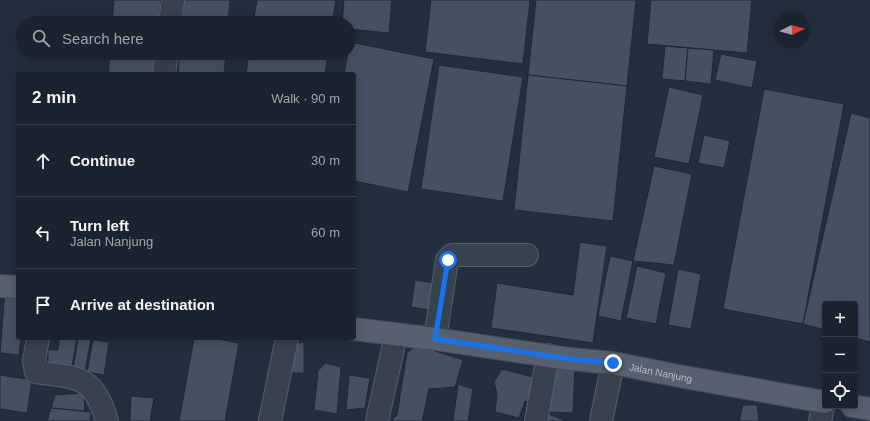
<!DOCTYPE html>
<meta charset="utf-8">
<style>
body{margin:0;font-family:Helvetica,sans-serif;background:#282f3a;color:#f1f3f6}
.controls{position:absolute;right:12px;bottom:12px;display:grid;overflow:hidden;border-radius:4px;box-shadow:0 2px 10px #0003}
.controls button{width:36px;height:36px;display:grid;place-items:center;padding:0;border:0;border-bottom:1px solid #39404a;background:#1b232e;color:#f1f3f6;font:20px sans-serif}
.compass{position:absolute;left:774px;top:12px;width:36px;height:36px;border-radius:50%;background:#1b232e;box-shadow:0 2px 10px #0003;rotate:85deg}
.stop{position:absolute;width:12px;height:12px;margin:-9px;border:3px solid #1a73e8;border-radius:50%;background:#fff}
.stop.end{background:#1a73e8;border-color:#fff;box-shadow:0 1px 4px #0008}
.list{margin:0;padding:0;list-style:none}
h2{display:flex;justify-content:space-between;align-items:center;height:52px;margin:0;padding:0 16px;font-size:17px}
h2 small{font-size:13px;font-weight:400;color:#a0a4aa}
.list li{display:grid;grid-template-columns:26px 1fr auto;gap:12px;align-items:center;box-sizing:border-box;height:72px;padding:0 16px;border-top:1px solid #39404a}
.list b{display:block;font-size:15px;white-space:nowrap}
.list p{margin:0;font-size:13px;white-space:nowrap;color:#a0a4aa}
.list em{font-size:13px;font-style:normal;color:#a0a4aa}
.icon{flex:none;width:22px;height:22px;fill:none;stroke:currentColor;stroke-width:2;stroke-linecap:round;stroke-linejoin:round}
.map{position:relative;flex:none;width:870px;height:421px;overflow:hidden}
.search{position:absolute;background:#1b232e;box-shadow:0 2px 10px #0003;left:16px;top:16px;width:340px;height:44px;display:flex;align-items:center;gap:10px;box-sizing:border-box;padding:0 14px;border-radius:22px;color:#a0a4aa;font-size:15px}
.panel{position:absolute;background:#1b232e;box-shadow:0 2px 10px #0003;left:16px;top:72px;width:340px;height:268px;border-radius:4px}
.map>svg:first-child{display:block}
.building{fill:#455162;stroke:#1f2835}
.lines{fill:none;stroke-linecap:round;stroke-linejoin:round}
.minor-casing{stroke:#565f6c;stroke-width:24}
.major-casing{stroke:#414a57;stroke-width:24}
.minor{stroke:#38414e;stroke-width:22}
.major{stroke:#56606e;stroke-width:22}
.route{stroke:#1a73e8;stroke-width:5}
.labels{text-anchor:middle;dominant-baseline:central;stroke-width:3;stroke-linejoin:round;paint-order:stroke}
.street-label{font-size:10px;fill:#b4bcc9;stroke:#1d2633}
</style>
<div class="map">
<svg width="870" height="421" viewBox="0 0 870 421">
<rect width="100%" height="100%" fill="#242f3e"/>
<!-- building -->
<g class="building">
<path d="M114 0H161L159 23H112Z"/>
<path d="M184 0H230L228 23H182Z"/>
<path d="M257 0H336L332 23H253Z"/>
<path d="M344 0H392L389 33 349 29V23H342Z"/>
<path d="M431 0H530L523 64 425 52Z"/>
<path d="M536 0H636L627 86 528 75Z"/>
<path d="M651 0H752L747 53 647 44Z"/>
<path d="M350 42 434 59 408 192 354 181V74H344Z"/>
<path d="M665 46 688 48 685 81 662 79Z"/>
<path d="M688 48 714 50 711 84 685 81Z"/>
<path d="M110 53H156L155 74H108Z"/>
<path d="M179 53H226L224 74H178Z"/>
<path d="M249 53H328L325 74H246Z"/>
<path d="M721 54 757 61 752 88 715 80Z"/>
<path d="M439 65 523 77 503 201 421 189Z"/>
<path d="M528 75 627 86 613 221 514 210Z"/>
<path d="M669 87 703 95 689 164 654 157Z"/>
<path d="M764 89 844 104 803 324 723 309Z"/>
<path d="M851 113 870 118V342L855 338V304H825V330L803 324Z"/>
<path d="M704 135 730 141 724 168 698 163Z"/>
<path d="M654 166 692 174 674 265 633 261Z"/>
<path d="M580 242 607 246 593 343 491 328 497 283 573 295Z"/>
<path d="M610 256 633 261 621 321 598 316Z"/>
<path d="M637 266 666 273 656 324 626 318Z"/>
<path d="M678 269 701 274 691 329 668 325Z"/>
<path d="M415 280 441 284 437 311 411 307Z"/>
<path d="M5 291 18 293V338H21L19 355 0 353Z"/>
<path d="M59 338H77L72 366 48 364V350H58Z"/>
<path d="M78 338H91L85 371 73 369Z"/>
<path d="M194 338H213L239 343 225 421H179Z"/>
<path d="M93 340 109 342 104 375 87 372Z"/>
<path d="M304 342V373H283L289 344Z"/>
<path d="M417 345 463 360 455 387 429 389 422 421H391L397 415 407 353Z"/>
<path d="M325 363 341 367 337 414 314 410 318 371Z"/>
<path d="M553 365 575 366 573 413 547 412Z"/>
<path d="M502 369 537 378 533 404 525 401 519 418 495 412 497 394 494 382Z"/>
<path d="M0 375 32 380 27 413 0 409Z"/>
<path d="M349 375 370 378 365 408 346 410Z"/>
<path d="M458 384 473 389 468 421H453Z"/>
<path d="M84 393 85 411 51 408 55 395Z"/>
<path d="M131 396 154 398 150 421H130Z"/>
<path d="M743 405H757L759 421H739Z"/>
<path d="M51 408 91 412 90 421H47Z"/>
<path d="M546 413 567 421H545Z"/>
</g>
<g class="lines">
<!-- minor casing -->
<g class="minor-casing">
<g id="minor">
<path d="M170 23 173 0"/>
<path d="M164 74 167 53"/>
<path d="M38 338 34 361 36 372C78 378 94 375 107 421"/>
<path d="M435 339 447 260 452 255H527"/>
<path d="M270 421 287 338"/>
<path d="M377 421 396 335"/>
<path d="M536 421 548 355"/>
<path d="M601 421 613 363"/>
<path d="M820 421 824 402"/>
</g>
</g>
<!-- major casing -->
<g class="major-casing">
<g id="major">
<path d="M0 286 18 287"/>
<path id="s1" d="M354 329 435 339 570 359 613 363 684 377 825 402"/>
<path d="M852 406 870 409"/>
</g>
</g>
<!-- minor -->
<use href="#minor" class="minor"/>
<!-- major -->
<use href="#major" class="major"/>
</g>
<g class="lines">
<!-- route -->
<path class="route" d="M448 260 435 339 570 359 613 363"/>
</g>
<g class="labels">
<!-- street labels -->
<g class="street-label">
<text stroke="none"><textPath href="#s1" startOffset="310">Jalan Nanjung</textPath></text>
</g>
</g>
</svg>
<div class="controls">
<button>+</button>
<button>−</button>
<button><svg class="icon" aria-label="locate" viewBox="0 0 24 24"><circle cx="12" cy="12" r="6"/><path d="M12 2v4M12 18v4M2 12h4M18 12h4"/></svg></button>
</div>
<svg class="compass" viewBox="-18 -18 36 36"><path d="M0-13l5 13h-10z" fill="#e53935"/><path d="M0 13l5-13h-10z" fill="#a0a4aa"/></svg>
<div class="stop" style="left:448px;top:260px"></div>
<div class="stop end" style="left:613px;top:363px"></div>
<div class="search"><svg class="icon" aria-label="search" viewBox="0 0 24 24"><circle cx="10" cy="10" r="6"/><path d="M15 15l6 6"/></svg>Search here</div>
<section class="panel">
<h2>2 min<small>Walk · 90 m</small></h2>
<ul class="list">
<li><svg class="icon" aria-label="ahead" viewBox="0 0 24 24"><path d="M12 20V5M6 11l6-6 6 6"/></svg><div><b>Continue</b></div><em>30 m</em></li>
<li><svg class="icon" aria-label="left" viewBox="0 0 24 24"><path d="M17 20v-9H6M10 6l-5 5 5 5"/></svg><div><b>Turn left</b><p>Jalan Nanjung</p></div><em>60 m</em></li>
<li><svg class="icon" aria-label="arrive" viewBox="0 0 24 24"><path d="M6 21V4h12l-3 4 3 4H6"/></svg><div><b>Arrive at destination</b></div></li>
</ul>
</section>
</div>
